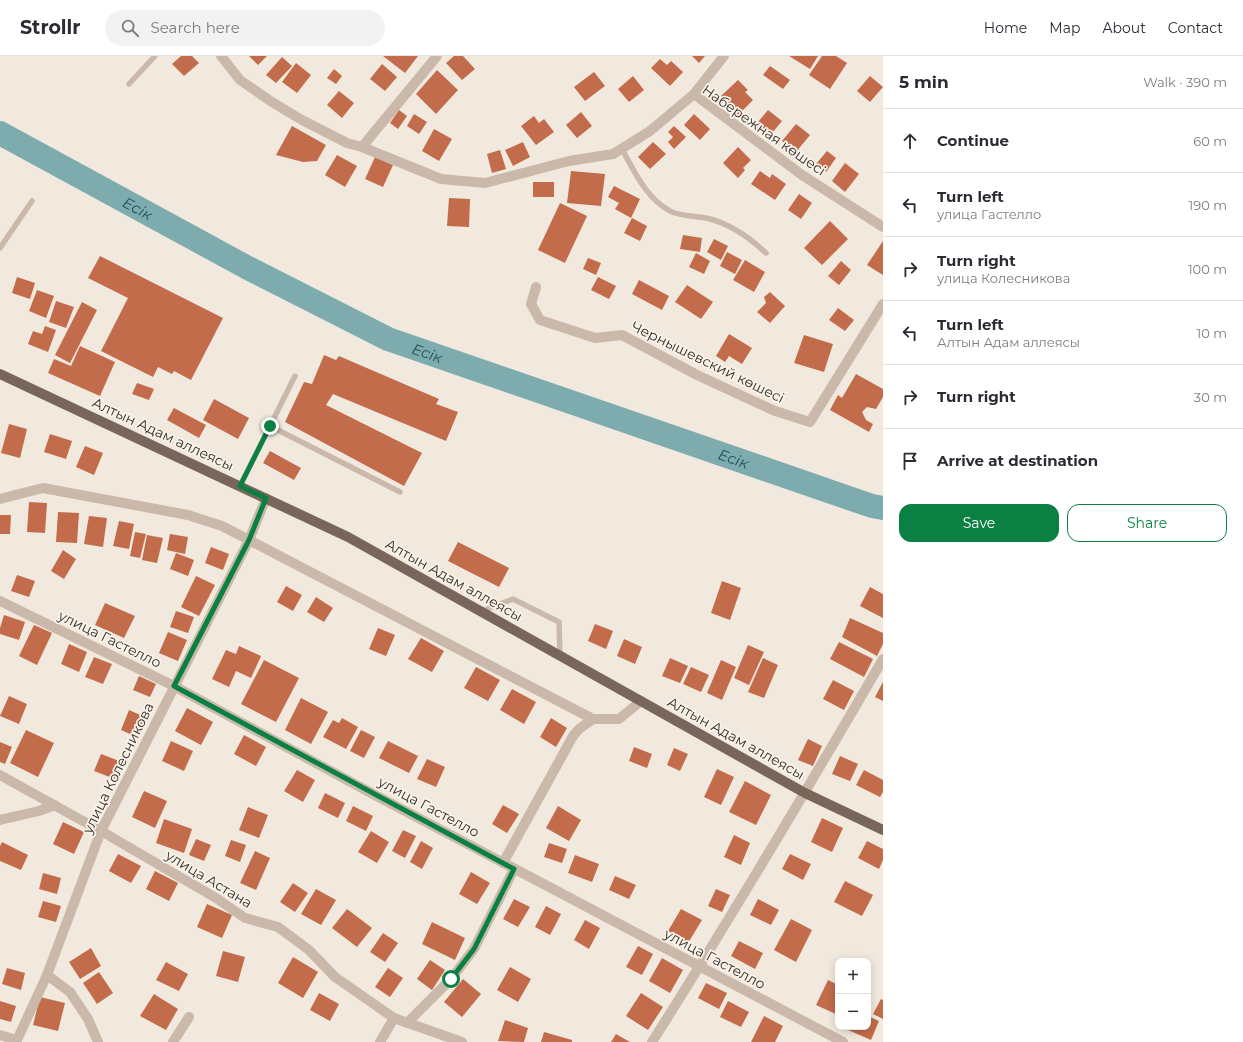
<!DOCTYPE html>
<meta charset="utf-8">
<style>
body{margin:0;font-family:Montserrat,sans-serif;background:#f2f2f3;color:#2b2b33}
.controls{position:absolute;right:12px;bottom:12px;display:grid;overflow:hidden;border-radius:8px;box-shadow:0 2px 10px #0003}
.controls button{width:36px;height:36px;display:grid;place-items:center;padding:0;border:0;border-bottom:1px solid #e1e1e2;background:#fff;color:#2b2b33;font:20px sans-serif}
.stop{position:absolute;width:12px;height:12px;margin:-9px;border:3px solid #0b8043;border-radius:50%;background:#fff}
.stop.end{background:#0b8043;border-color:#fff;box-shadow:0 1px 4px #0008}
.list{margin:0;padding:0;list-style:none}
h2{display:flex;justify-content:space-between;align-items:center;height:52px;margin:0;padding:0 16px;font-size:17px}
h2 small{font-size:13px;font-weight:400;color:#7c7c81}
.list li{display:grid;grid-template-columns:26px 1fr auto;gap:12px;align-items:center;box-sizing:border-box;height:64px;padding:0 16px;border-top:1px solid #e1e1e2}
.list b{display:block;font-size:15px;white-space:nowrap}
.list p{margin:0;font-size:13px;white-space:nowrap;color:#7c7c81}
.list em{font-size:13px;font-style:normal;color:#7c7c81}
.actions{display:flex;gap:8px;padding:12px 16px}
.actions a{flex:1;padding:9px 0;border:1px solid #0b8043;border-radius:12px;text-align:center;font-size:14px;color:#0b8043}
.actions .main{background:#0b8043;color:#fff}
.icon{flex:none;width:22px;height:22px;fill:none;stroke:currentColor;stroke-width:2;stroke-linecap:round;stroke-linejoin:round}
.map{position:relative;flex:none;width:883px;height:986px;overflow:hidden}
header{display:flex;align-items:center;gap:24px;box-sizing:border-box;height:56px;padding:0 20px;background:#fff;border-bottom:1px solid #e1e1e2}
header strong{font-size:19px}
nav{display:flex;gap:22px;margin-inline-start:auto;font-size:14px}
.search{width:280px;height:36px;background:#f2f2f3;display:flex;align-items:center;gap:10px;box-sizing:border-box;padding:0 14px;border-radius:22px;color:#7c7c81;font-size:15px}
main{display:flex}
aside{flex:1;background:#fff}
.map>svg:first-child{display:block}
.lines{fill:none;stroke-linecap:round;stroke-linejoin:round}
.river{stroke:#7dabae;stroke-width:24}
.building{fill:#c26c4b}
.lane{stroke:#cab9aa;stroke-width:5.5}
.street{stroke:#cab9aa;stroke-width:10}
.primary{stroke:#79665b;stroke-width:10}
.route{stroke:#0b8043;stroke-width:5}
.labels{text-anchor:middle;dominant-baseline:central;stroke-width:3.5;stroke-linejoin:round;paint-order:stroke}
.street-label{font-size:14px;fill:#372e29;stroke:#f9f3ea}
.water-label{font-size:15px;font-style:italic;fill:#205258;stroke:#f9f3ea}
</style>
<header>
<strong>Strollr</strong>
<div class="search"><svg class="icon" aria-label="search" viewBox="0 0 24 24"><circle cx="10" cy="10" r="6"/><path d="M15 15l6 6"/></svg>Search here</div>
<nav><a>Home</a><a>Map</a><a>About</a><a>Contact</a></nav>
</header>
<main>
<div class="map">
<svg width="883" height="986" viewBox="0 0 883 986">
<rect width="100%" height="100%" fill="#f2e9de"/>
<g class="lines">
<!-- river -->
<path class="river" id="s1" d="M0 77 248 212 388 283 872 450 883 452"/>
</g>
<!-- building -->
<g class="building">
<path d="M181 0H192L199 7 184 20 172 8Z"/>
<path d="M249 0H267L258 9Z"/>
<path d="M383 0H418L405 17Z"/>
<path d="M454 0H463L475 13 462 24 446 7Z"/>
<path d="M692 0H705L699 7Z"/>
<path d="M789 0H818L810 13Z"/>
<path d="M822 0H836L847 7 830 33 809 19Z"/>
<path d="M282 1 292 10 276 27 266 19Z"/>
<path d="M660 3 667 9 671 5 683 16 670 30 651 12Z"/>
<path d="M296 7 311 19 297 37 282 26Z"/>
<path d="M382 8 397 21 385 35 370 23Z"/>
<path d="M770 10 790 24 783 33 763 19Z"/>
<path d="M334 13 342 20 336 28 327 22Z"/>
<path d="M437 14 458 34 436 58 416 38Z"/>
<path d="M594 16 605 30 585 45 574 31Z"/>
<path d="M633 20 644 34 629 46 618 33Z"/>
<path d="M870 20 883 31 870 46 857 35Z"/>
<path d="M738 24 748 34 745 36 753 44 738 59 721 40Z"/>
<path d="M339 35 354 47 342 62 327 49Z"/>
<path d="M399 54 407 60 398 73 390 67Z"/>
<path d="M768 54 782 65 768 82 754 71Z"/>
<path d="M581 56 592 70 577 82 566 69Z"/>
<path d="M414 58 427 66 419 78 407 70Z"/>
<path d="M694 58 710 73 700 84 684 69Z"/>
<path d="M534 60 539 67 544 63 554 76 536 89 521 70Z"/>
<path d="M796 68 810 79 796 96 782 85Z"/>
<path d="M292 70 326 89 317 105 303 106 276 99Z"/>
<path d="M674 70 686 81 674 93 668 86 673 81 668 76Z"/>
<path d="M434 73 452 83 439 105 422 95Z"/>
<path d="M523 86 530 101 513 110 505 94Z"/>
<path d="M653 86 666 98 650 113 638 101Z"/>
<path d="M738 91 751 104 743 112 745 114 738 122 723 107Z"/>
<path d="M500 94 506 113 492 117 487 98Z"/>
<path d="M827 95 836 102 826 116 816 108Z"/>
<path d="M337 99 357 110 345 131 325 119Z"/>
<path d="M375 101 393 109 383 131 365 123Z"/>
<path d="M845 107 859 118 845 136 832 125Z"/>
<path d="M571 115 605 118 601 150 567 147Z"/>
<path d="M760 115 770 122 772 118 786 128 775 144 751 128Z"/>
<rect x="533" y="126" width="21" height="15"/>
<path d="M614 130 640 143 631 162 615 153 619 147 608 141Z"/>
<path d="M799 138 812 147 801 163 788 154Z"/>
<path d="M449 142 470 143 469 171 447 170Z"/>
<path d="M560 147 587 160 565 207 538 194Z"/>
<path d="M632 162 647 170 640 185 624 177Z"/>
<path d="M830 165 848 183 822 209 804 192Z"/>
<path d="M683 179 702 182 700 196 680 193Z"/>
<path d="M714 183 728 190 721 204 707 196Z"/>
<path d="M883 185V219L867 209Z"/>
<path d="M727 196 742 204 735 218 720 210Z"/>
<path d="M696 197 710 205 704 218 689 211Z"/>
<path d="M100 200 223 262 191 324 174 315 172 318 158 311 153 321 101 295 128 242 88 222Z"/>
<path d="M588 202 601 207 596 219 583 213Z"/>
<path d="M745 204 765 216 754 236 733 224Z"/>
<path d="M841 205 851 214 839 229 828 220Z"/>
<path d="M17 221 35 227 30 243 12 237Z"/>
<path d="M598 221 616 230 609 243 591 234Z"/>
<path d="M639 224 669 240 662 254 632 238Z"/>
<path d="M687 229 713 246 701 263 675 246Z"/>
<path d="M37 234 54 240 46 262 29 255Z"/>
<path d="M770 236 785 250 770 267 757 256 766 247 764 241Z"/>
<path d="M56 245 74 251 66 272 49 266Z"/>
<path d="M82 246 97 254 70 307 55 299Z"/>
<path d="M838 252 854 264 845 275 829 264Z"/>
<path d="M45 270 56 274 48 296 28 288 33 275 42 278Z"/>
<path d="M729 278 752 292 742 308 729 300 725 306 716 300Z"/>
<path d="M804 279 833 288 824 316 794 307Z"/>
<path d="M80 290 115 306 100 340 48 317 54 303 71 310Z"/>
<path d="M324 299 336 304 339 300 439 343 436 348 458 356 446 385 333 338 326 349 422 397 404 430 285 366 304 326 312 328Z"/>
<path d="M856 318 883 333V341L876 353 867 351 862 356 866 364 873 368 869 376 830 354 838 339 842 342Z"/>
<path d="M137 327 154 333 149 344 132 338Z"/>
<path d="M214 343 249 362 238 383 203 364Z"/>
<path d="M174 352 206 369 199 382 167 364Z"/>
<path d="M9 368 27 373 20 402 1 397Z"/>
<path d="M50 378 72 385 66 403 44 396Z"/>
<path d="M85 390 103 397 94 419 76 411Z"/>
<path d="M270 395 301 412 294 424 263 407Z"/>
<path d="M29 446 47 447 45 477 27 476Z"/>
<path d="M58 456 79 457 77 487 56 486Z"/>
<path d="M0 459H11L10 478H0Z"/>
<path d="M89 460 107 462 103 491 84 488Z"/>
<path d="M119 465 134 468 129 493 113 490Z"/>
<path d="M135 476 146 478 140 502 130 500Z"/>
<path d="M170 478 188 481 185 498 167 494Z"/>
<path d="M147 479 163 482 157 507 142 504Z"/>
<path d="M458 486 509 512 499 531 448 505Z"/>
<path d="M211 491 229 498 223 514 205 507Z"/>
<path d="M63 494 76 503 64 523 51 515Z"/>
<path d="M176 497 194 504 188 520 170 513Z"/>
<path d="M17 519 35 525 29 541 11 535Z"/>
<path d="M196 520 215 529 199 560 181 551Z"/>
<path d="M722 525 741 532 730 564 711 557Z"/>
<path d="M286 530 302 539 293 555 277 546Z"/>
<path d="M870 531 883 538V562L860 550Z"/>
<path d="M316 541 333 552 324 566 307 556Z"/>
<path d="M105 547 135 560 124 582 95 569Z"/>
<path d="M176 555 194 561 188 577 170 571Z"/>
<path d="M4 559 25 566 19 584 0 578V572Z"/>
<path d="M850 562 883 577V588L877 600 842 581Z"/>
<path d="M595 568 613 575 606 593 588 585Z"/>
<path d="M34 569 52 577 37 609 19 600Z"/>
<path d="M378 572 395 579 386 600 369 593Z"/>
<path d="M168 576 187 584 178 605 159 597Z"/>
<path d="M421 582 444 595 432 616 408 603Z"/>
<path d="M624 583 642 591 635 608 617 600Z"/>
<path d="M839 586 873 603 864 621 830 603Z"/>
<path d="M69 588 87 596 79 616 61 608Z"/>
<path d="M748 589 764 596 749 629 734 622Z"/>
<path d="M239 590 261 600 251 622 236 615 229 631 212 623 226 594 236 598Z"/>
<path d="M94 601 112 608 103 628 85 621Z"/>
<path d="M670 602 688 610 680 627 662 620Z"/>
<path d="M763 602 778 609 764 642 748 636Z"/>
<path d="M264 604 299 622 276 666 241 648Z"/>
<path d="M721 604 736 611 722 644 707 637Z"/>
<path d="M476 611 500 624 488 645 464 632Z"/>
<path d="M691 611 709 619 701 636 683 628Z"/>
<path d="M139 620 156 628 150 641 133 634Z"/>
<path d="M833 624 854 635 844 654 823 643Z"/>
<path d="M883 626V645L875 641Z"/>
<path d="M512 633 536 646 524 668 500 654Z"/>
<path d="M9 640 27 648 19 668 0 660Z"/>
<path d="M301 642 328 656 311 688 285 674Z"/>
<path d="M187 652 213 666 201 689 175 675Z"/>
<path d="M129 654 147 662 139 682 121 674Z"/>
<path d="M342 662 358 671 346 693 323 681 333 664 339 667Z"/>
<path d="M551 662 567 672 556 691 540 681Z"/>
<path d="M26 674 54 687 38 721 10 707Z"/>
<path d="M361 674 375 681 364 702 350 695Z"/>
<path d="M244 679 266 691 256 710 234 698Z"/>
<path d="M808 683 822 690 813 710 798 704Z"/>
<path d="M171 685 193 695 184 715 162 705Z"/>
<path d="M388 685 418 700 409 717 379 702Z"/>
<path d="M0 686 12 691 5 708 0 706Z"/>
<path d="M634 691 652 698 647 712 629 705Z"/>
<path d="M674 692 688 698 680 715 667 709Z"/>
<path d="M101 698 122 706 115 723 94 715Z"/>
<path d="M840 700 858 708 850 725 832 718Z"/>
<path d="M427 703 445 711 436 731 417 723Z"/>
<path d="M717 713 734 721 721 749 704 741Z"/>
<path d="M297 714 315 724 303 746 284 735Z"/>
<path d="M864 714 883 724V736L880 741 856 729Z"/>
<path d="M745 725 771 739 756 769 729 756Z"/>
<path d="M144 735 167 745 155 772 132 761Z"/>
<path d="M325 737 345 747 338 762 318 752Z"/>
<path d="M503 749 519 758 507 777 492 768Z"/>
<path d="M353 750 373 760 366 775 346 765Z"/>
<path d="M558 750 581 764 569 785 546 772Z"/>
<path d="M248 751 268 759 259 782 239 774Z"/>
<path d="M822 762 843 772 832 796 811 786Z"/>
<path d="M164 763 192 773 184 797 156 787Z"/>
<path d="M63 766 84 776 74 798 53 788Z"/>
<path d="M403 774 416 780 405 802 392 795Z"/>
<path d="M371 775 389 786 377 807 358 796Z"/>
<path d="M734 779 750 787 741 809 724 801Z"/>
<path d="M196 783 211 789 204 805 189 799Z"/>
<path d="M231 784 246 789 240 806 225 800Z"/>
<path d="M421 785 433 792 422 813 410 806Z"/>
<path d="M867 785 883 793V804L879 813 858 802Z"/>
<path d="M2 786 28 799 21 814 0 805V790Z"/>
<path d="M549 787 567 793 562 807 544 801Z"/>
<path d="M255 795 270 802 256 834 240 827Z"/>
<path d="M118 798 141 810 131 827 109 815Z"/>
<path d="M790 798 811 808 803 824 782 813Z"/>
<path d="M575 799 599 808 592 826 568 817Z"/>
<path d="M155 815 178 827 169 845 146 833Z"/>
<path d="M471 816 490 827 477 848 459 838Z"/>
<path d="M43 817 61 822 57 838 39 833Z"/>
<path d="M615 820 636 829 629 843 609 834Z"/>
<path d="M845 825 873 839 862 860 834 846Z"/>
<path d="M293 827 308 837 295 856 280 846Z"/>
<path d="M316 833 336 844 321 869 301 858Z"/>
<path d="M716 833 730 839 722 856 708 850Z"/>
<path d="M514 843 530 851 518 871 503 863Z"/>
<path d="M758 843 779 854 771 869 750 859Z"/>
<path d="M43 845 61 850 56 866 38 861Z"/>
<path d="M207 848 232 859 222 882 197 871Z"/>
<path d="M546 850 561 858 550 879 535 871Z"/>
<path d="M347 853 372 872 357 891 332 872Z"/>
<path d="M681 853 702 864 688 887 668 875Z"/>
<path d="M791 863 812 874 796 906 774 894Z"/>
<path d="M585 864 600 872 589 893 574 884Z"/>
<path d="M432 866 465 882 455 904 422 888Z"/>
<path d="M383 877 398 887 385 906 370 896Z"/>
<path d="M739 885 763 897 755 913 731 900Z"/>
<path d="M638 890 653 898 642 919 626 911Z"/>
<path d="M91 892 101 910 80 923 69 906Z"/>
<path d="M223 895 245 901 238 926 216 920Z"/>
<path d="M293 901 318 916 303 942 278 927Z"/>
<path d="M662 902 683 914 670 937 649 925Z"/>
<path d="M430 904 445 914 432 934 417 923Z"/>
<path d="M166 906 188 918 179 935 156 924Z"/>
<path d="M510 911 531 923 518 946 497 934Z"/>
<path d="M7 912 25 917 21 934 2 928Z"/>
<path d="M388 912 403 922 390 941 375 931Z"/>
<path d="M99 916 113 937 97 948 83 927Z"/>
<path d="M463 923 481 938 462 961 444 946Z"/>
<path d="M828 924 838 929V959L816 949Z"/>
<path d="M706 927 727 937 719 953 698 942Z"/>
<path d="M319 937 339 948 330 965 310 954Z"/>
<path d="M641 937 663 951 648 974 626 960Z"/>
<path d="M154 938 178 953 166 974 140 960Z"/>
<path d="M40 941 65 947 58 975 33 969Z"/>
<path d="M881 943 883 944V963L873 958Z"/>
<path d="M0 945 16 950 11 966 0 963Z"/>
<path d="M728 945 749 956 741 971 720 961Z"/>
<path d="M764 960 783 970 775 986H751Z"/>
<path d="M868 960 879 965 871 984 848 974 850 971H868Z"/>
<path d="M505 964 528 972 524 986 498 985Z"/>
<path d="M544 976 572 984V986H541Z"/>
<path d="M616 978 630 986H611Z"/>
</g>
<g class="lines">
<!-- lane -->
<g class="lane">
<path d="M129 28 155 0"/>
<path d="M622 93C634 115 646 142 670 155 678 160 696 160 706 162 729 167 749 181 766 197"/>
<path d="M0 192 32 145"/>
<path d="M270 370 400 436"/>
<path d="M240 430 295 320"/>
<path d="M482 555 513 543 559 566 560 599"/>
</g>
<!-- street -->
<g class="street">
<path d="M221 0 240 24 272 46 302 64 347 87 362 91 441 123 485 127 569 105 613 98 650 75 694 38 724 0"/>
<path d="M694 38 802 119 883 171"/>
<path d="M362 91 437 0"/>
<path d="M536 231 531 248 540 264 595 282 622 279 697 319 775 355 810 366 883 248"/>
<path d="M0 443 43 432 188 459 222 470 593 663"/>
<path d="M0 545 174 630 373 738 843 986"/>
<path d="M0 719 101 775 216 842 245 862 278 871 309 894 335 921 394 962 462 986"/>
<path d="M0 764 39 755 55 749"/>
<path d="M503 807 573 680 579 673 593 663H619L641 645"/>
<path d="M47 919 70 936 88 963 98 986"/>
<path d="M407 967 451 923 474 893 514 813"/>
<path d="M0 979 17 984 47 919 101 775 249 484 266 442"/>
<path d="M173 986 189 961"/>
<path d="M380 986 394 962"/>
<path d="M652 986C732 860 808 732 883 603"/>
</g>
<!-- primary -->
<path class="primary" d="M0 318 348 481 805 737 883 774"/>
</g>
<g class="lines">
<!-- route -->
<path class="route" d="M270 370 240 430 266 442 249 484 174 630 514 813 474 893 451 923"/>
</g>
<g class="labels">
<!-- street labels -->
<g class="street-label">
<text transform="translate(764 74) rotate(35)">Набережная көшесі</text>
<text transform="translate(708 306) rotate(26)">Чернышевский көшесі</text>
<text transform="translate(163 378) rotate(25)">Алтын Адам аллеясы</text>
<text transform="translate(454 524) rotate(29)">Алтын Адам аллеясы</text>
<text transform="translate(110 583) rotate(26)">улица Гастелло</text>
<text transform="translate(736 682) rotate(29)">Алтын Адам аллеясы</text>
<text transform="translate(118 712) rotate(-64)">улица Колесникова</text>
<text transform="translate(429 751) rotate(28)">улица Гастелло</text>
<text transform="translate(209 823) rotate(31)">улица Астана</text>
<text transform="translate(715 903) rotate(28)">улица Гастелло</text>
</g>
<!-- water labels -->
<g class="water-label">
<text stroke="none"><textPath href="#s1" startOffset="157">Есік</textPath></text>
<text stroke="none"><textPath href="#s1" startOffset="481">Есік</textPath></text>
<text stroke="none"><textPath href="#s1" startOffset="805">Есік</textPath></text>
</g>
</g>
</svg>
<div class="controls">
<button>+</button>
<button>−</button>
</div>
<div class="stop" style="left:451px;top:923px"></div>
<div class="stop end" style="left:270px;top:370px"></div>
</div>
<aside>
<h2>5 min<small>Walk · 390 m</small></h2>
<ul class="list">
<li><svg class="icon" aria-label="ahead" viewBox="0 0 24 24"><path d="M12 20V5M6 11l6-6 6 6"/></svg><div><b>Continue</b></div><em>60 m</em></li>
<li><svg class="icon" aria-label="left" viewBox="0 0 24 24"><path d="M17 20v-9H6M10 6l-5 5 5 5"/></svg><div><b>Turn left</b><p>улица Гастелло</p></div><em>190 m</em></li>
<li><svg class="icon" aria-label="right" viewBox="0 0 24 24"><path d="M7 20v-9h11M14 6l5 5-5 5"/></svg><div><b>Turn right</b><p>улица Колесникова</p></div><em>100 m</em></li>
<li><svg class="icon" aria-label="left" viewBox="0 0 24 24"><path d="M17 20v-9H6M10 6l-5 5 5 5"/></svg><div><b>Turn left</b><p>Алтын Адам аллеясы</p></div><em>10 m</em></li>
<li><svg class="icon" aria-label="right" viewBox="0 0 24 24"><path d="M7 20v-9h11M14 6l5 5-5 5"/></svg><div><b>Turn right</b></div><em>30 m</em></li>
<li><svg class="icon" aria-label="arrive" viewBox="0 0 24 24"><path d="M6 21V4h12l-3 4 3 4H6"/></svg><div><b>Arrive at destination</b></div></li>
</ul>
<div class="actions"><a class="main">Save</a><a>Share</a></div>
</aside>
</main>
